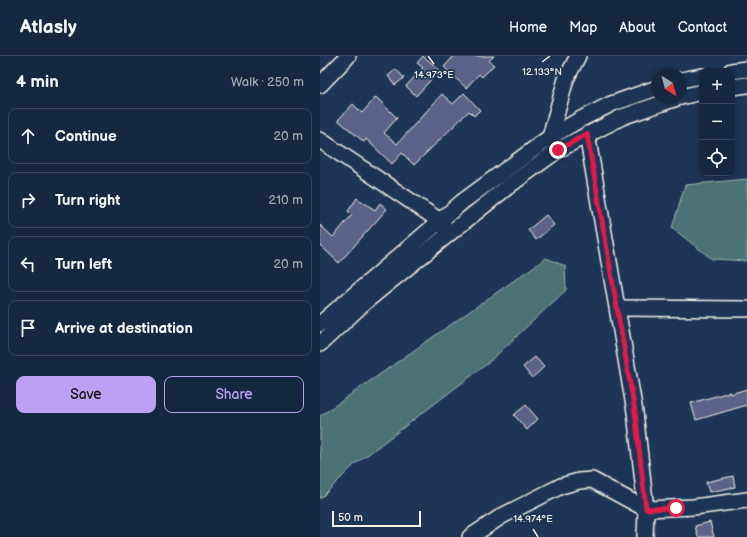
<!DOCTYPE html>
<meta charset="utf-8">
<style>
body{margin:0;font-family:"Balsamiq Sans",sans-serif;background:#23344c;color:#f1f3f6}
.controls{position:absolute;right:12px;top:12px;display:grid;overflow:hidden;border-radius:8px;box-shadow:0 2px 6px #0003}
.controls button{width:36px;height:36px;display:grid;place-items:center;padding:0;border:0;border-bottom:1px solid #35445a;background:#162841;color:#f1f3f6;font:20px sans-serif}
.compass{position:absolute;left:331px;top:12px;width:36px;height:36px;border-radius:50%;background:#162841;box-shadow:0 2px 6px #0003;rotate:144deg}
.scale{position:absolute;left:12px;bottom:10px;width:89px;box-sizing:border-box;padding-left:4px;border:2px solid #f4f1e8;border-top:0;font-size:11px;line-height:14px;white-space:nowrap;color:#f4f1e8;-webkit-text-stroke:3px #1d3557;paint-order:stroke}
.stop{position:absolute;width:12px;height:12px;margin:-9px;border:3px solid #e11d48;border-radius:50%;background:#fff}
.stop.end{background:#e11d48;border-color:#fff;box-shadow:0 1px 4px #0008}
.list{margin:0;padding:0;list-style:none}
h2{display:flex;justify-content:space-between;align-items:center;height:52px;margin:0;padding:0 16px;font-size:17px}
h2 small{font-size:13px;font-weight:400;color:#9ea6b1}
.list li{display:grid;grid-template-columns:26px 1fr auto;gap:12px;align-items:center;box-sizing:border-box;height:56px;margin:0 8px 8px;padding:0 8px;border:1px solid #35445a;border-radius:8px}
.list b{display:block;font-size:15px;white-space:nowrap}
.list em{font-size:13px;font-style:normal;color:#9ea6b1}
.actions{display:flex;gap:8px;padding:12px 16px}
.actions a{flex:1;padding:9px 0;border:1px solid #bca0f2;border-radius:8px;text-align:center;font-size:14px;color:#bca0f2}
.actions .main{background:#bca0f2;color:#111}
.icon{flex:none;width:22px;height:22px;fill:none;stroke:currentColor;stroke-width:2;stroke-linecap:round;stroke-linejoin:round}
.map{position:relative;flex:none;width:427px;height:481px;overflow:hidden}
header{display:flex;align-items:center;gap:24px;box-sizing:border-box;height:56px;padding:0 20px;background:#162841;border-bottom:1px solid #35445a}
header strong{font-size:19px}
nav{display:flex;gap:22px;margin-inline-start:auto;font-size:14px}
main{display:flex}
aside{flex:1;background:#162841}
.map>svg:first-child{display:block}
.green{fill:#4b7376;stroke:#a0b2af}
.building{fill:#5c6289;stroke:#f4f1e8}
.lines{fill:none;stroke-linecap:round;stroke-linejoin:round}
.minor-casing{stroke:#f4f1e8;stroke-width:18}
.minor{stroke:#1d3557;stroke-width:15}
.route{stroke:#e11d48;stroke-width:5}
.ticks{fill:none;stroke:#f4f1e8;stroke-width:1.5}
.ticks-label{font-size:10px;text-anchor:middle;fill:#f4f1e8;stroke:#1d3557;stroke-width:3.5;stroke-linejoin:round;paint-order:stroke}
</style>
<header>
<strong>Atlasly</strong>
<nav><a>Home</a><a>Map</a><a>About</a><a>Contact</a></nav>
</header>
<main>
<aside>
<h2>4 min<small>Walk · 250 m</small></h2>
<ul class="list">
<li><svg class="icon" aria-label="ahead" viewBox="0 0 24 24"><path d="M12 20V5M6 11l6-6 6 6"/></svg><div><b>Continue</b></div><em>20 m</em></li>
<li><svg class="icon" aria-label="right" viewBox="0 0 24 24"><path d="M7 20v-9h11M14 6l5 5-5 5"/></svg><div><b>Turn right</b></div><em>210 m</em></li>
<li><svg class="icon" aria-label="left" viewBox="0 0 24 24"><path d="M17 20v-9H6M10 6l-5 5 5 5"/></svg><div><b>Turn left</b></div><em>20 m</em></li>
<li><svg class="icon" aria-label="arrive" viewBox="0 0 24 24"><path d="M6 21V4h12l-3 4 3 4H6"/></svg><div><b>Arrive at destination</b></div></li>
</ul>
<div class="actions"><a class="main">Save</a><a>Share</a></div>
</aside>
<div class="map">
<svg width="427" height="481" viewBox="0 0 427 481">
<rect width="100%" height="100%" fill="#1d3557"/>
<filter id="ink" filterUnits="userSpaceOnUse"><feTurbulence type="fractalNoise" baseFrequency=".025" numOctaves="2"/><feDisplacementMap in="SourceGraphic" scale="8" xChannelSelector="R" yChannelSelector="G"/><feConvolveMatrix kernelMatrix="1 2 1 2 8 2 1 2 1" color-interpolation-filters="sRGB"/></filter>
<g filter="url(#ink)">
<!-- green -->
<g class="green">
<path d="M427 123V205L392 203 352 172 365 129Z"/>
<path d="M226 202 245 210 246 234 167 308 34 409 0 443V360Z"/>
</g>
<!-- building -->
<g class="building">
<path d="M103 0 120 14 96 40 86 30 103 12 97 7Z"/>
<path d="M134 0H174L169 5 174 9 162 21 159 18 146 32 124 11Z"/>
<path d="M76 13 84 22 75 29 68 20Z"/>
<path d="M144 37 160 54 154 60 149 55 94 109 82 97 72 108 46 83 44 86 18 64 33 48 42 57 56 41 77 62 64 77 77 88 122 38 133 48Z"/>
<path d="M37 142 55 154 60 147 67 153 19 207 0 189V169L13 181 32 159 28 155Z"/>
<path d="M226 159 234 169 216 184 208 174Z"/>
<path d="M215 301 224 311 212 322 203 311Z"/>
<path d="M427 333V349L376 364 371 347 410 336V338Z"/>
<path d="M206 349 218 363 207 374 194 359Z"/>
<path d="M413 420 415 431 389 436 386 426Z"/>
<path d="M390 466 394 481H378L375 470Z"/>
</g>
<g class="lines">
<!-- minor casing -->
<g class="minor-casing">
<g id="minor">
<path d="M411 15 427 13"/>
<path d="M361 24 382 20"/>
<path d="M0 29 28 0"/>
<path d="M412 31 427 29"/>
<path d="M361 41 382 36"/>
<path d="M267 78 315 356 326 453 325 481"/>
<path d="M0 84 120 165 125 172"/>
<path d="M233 85 230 81 246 23 258 0"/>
<path d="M298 252 427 253"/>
<path d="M0 268 142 146 230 81 261 63 291 48 337 32"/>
<path d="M0 288 45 246 130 177 190 129 238 94 302 61 357 42"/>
<path d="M150 481 182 460 241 430 259 425 272 424 326 453 374 451 427 444"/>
</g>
</g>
<!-- minor -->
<use href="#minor" class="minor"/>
</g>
</g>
<g class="lines" filter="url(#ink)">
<!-- route -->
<path class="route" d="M238 94 267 78 315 356 326 453 356 452"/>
</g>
<!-- ticks -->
<path class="ticks" d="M108 0 114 8M222 6 230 0M213 473 218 481"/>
<g class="ticks-label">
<text x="222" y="19">12.133°N</text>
<text x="114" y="22">14.973°E</text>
<text x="213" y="466">14.974°E</text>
</g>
</svg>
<div class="controls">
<button>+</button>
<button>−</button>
<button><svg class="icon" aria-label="locate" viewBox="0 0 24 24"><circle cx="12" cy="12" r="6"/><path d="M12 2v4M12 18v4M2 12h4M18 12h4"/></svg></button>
</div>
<svg class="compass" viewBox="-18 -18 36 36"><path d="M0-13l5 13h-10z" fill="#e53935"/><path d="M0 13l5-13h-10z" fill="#9ea6b1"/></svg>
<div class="scale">50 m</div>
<div class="stop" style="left:356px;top:452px"></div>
<div class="stop end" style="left:238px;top:94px"></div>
</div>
</main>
